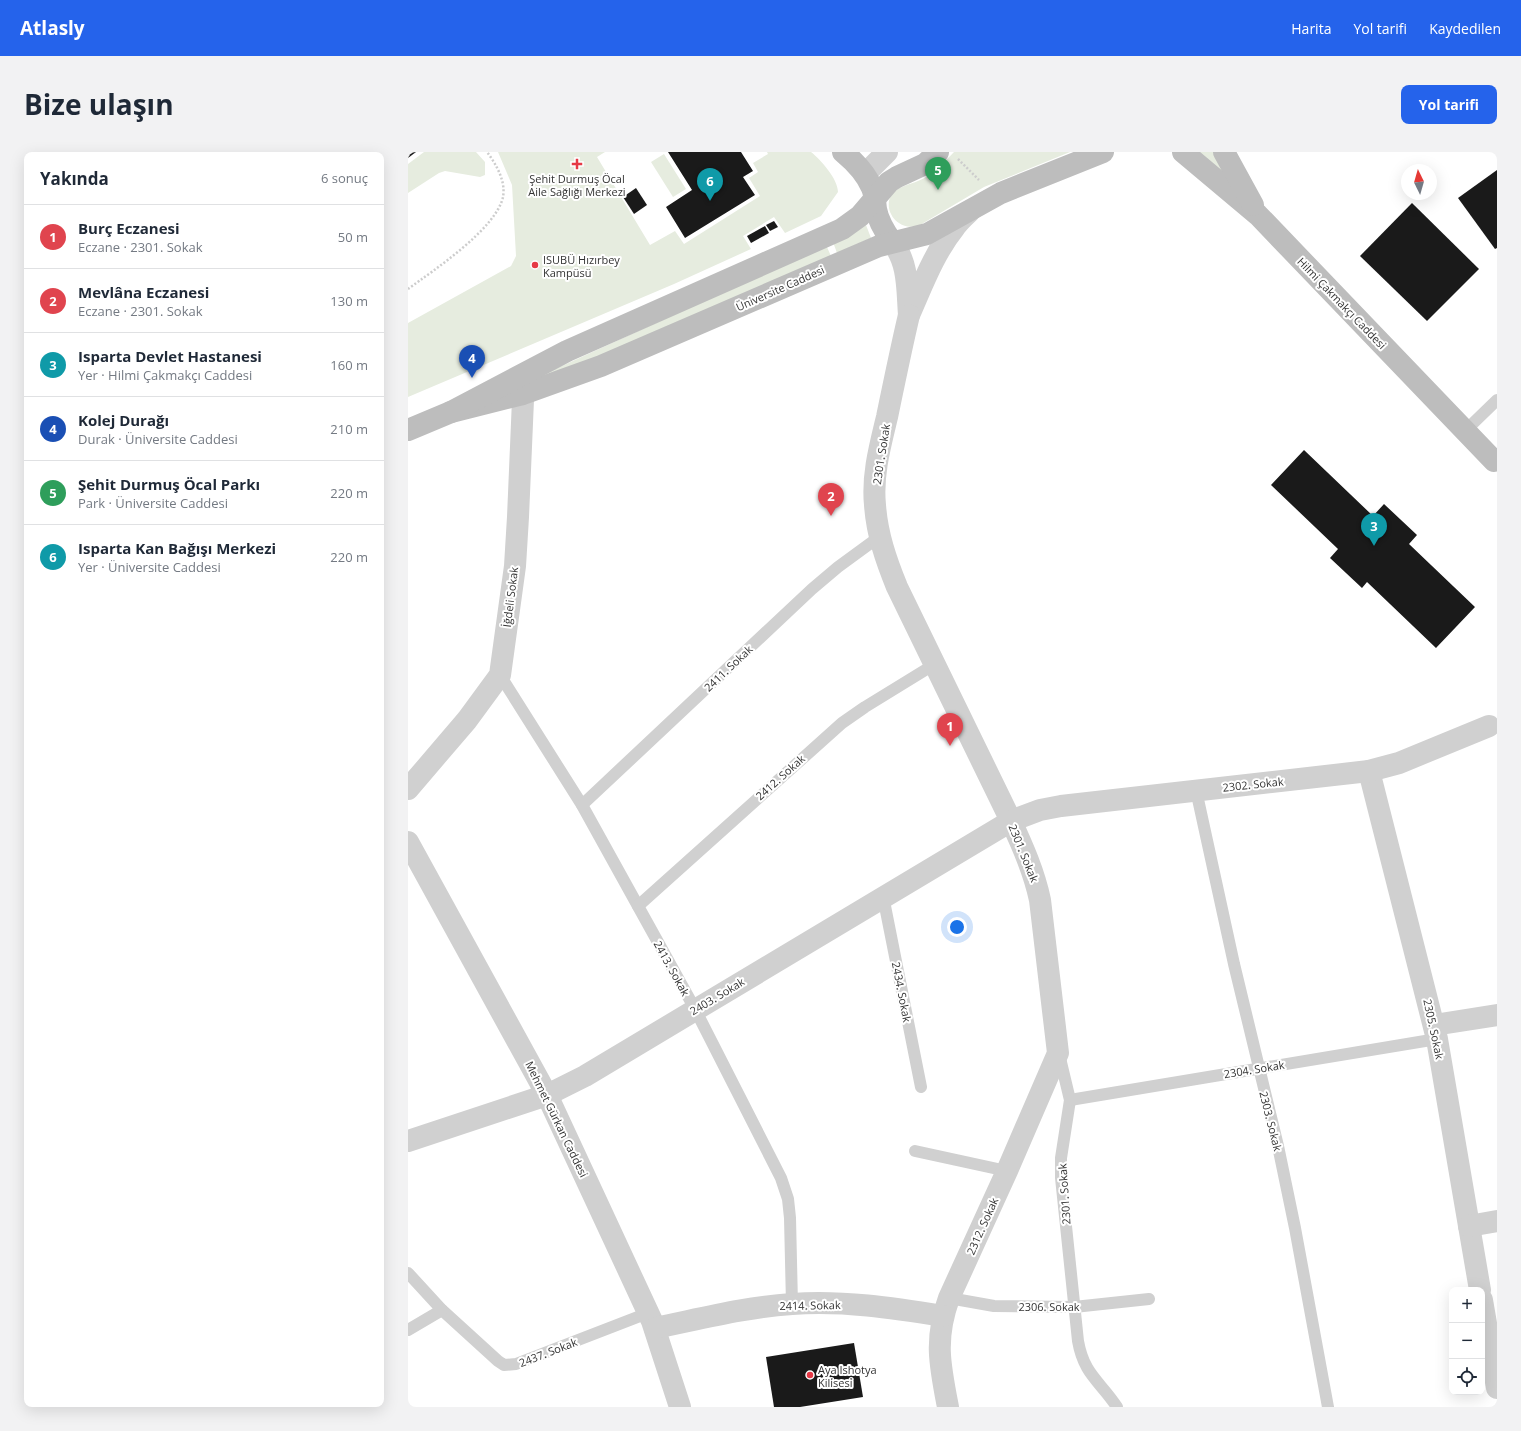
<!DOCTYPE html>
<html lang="tr">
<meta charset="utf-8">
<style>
body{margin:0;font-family:"Open Sans",sans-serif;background:#f2f2f3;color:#1f2937}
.controls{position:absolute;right:12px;bottom:12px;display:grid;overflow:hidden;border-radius:8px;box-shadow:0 4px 16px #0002}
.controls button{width:36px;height:36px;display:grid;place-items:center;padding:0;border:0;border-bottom:1px solid #e0e1e3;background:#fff;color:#1f2937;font:20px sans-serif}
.compass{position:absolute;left:993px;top:12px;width:36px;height:36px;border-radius:50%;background:#fff;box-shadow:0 4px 16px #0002;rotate:355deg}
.you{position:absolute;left:549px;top:775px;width:14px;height:14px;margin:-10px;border:3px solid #fff;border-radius:50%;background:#1a73e8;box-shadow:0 0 0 6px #1a73e833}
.badge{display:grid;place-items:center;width:26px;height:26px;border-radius:50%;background:#2563eb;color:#fff;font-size:13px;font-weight:700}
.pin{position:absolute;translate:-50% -33px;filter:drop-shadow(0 1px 2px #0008)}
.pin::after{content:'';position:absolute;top:21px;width:14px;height:12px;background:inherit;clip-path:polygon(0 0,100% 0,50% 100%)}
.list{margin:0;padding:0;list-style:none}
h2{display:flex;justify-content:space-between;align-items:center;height:52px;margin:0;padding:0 16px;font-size:17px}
h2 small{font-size:13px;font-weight:400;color:#747a83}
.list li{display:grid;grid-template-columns:26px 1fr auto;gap:12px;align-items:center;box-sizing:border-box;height:64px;padding:0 16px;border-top:1px solid #e0e1e3}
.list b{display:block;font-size:15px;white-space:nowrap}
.list p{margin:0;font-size:13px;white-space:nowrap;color:#747a83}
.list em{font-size:13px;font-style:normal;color:#747a83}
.icon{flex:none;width:22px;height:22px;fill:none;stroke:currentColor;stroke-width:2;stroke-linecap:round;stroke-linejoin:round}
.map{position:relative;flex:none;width:1089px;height:1255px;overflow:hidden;border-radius:8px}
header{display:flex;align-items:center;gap:24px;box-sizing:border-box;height:56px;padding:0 20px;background:#2563eb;color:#fff}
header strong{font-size:19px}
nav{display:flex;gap:22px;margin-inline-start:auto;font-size:14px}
.intro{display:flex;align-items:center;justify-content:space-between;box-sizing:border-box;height:96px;padding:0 24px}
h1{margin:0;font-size:28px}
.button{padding:10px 18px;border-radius:8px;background:#2563eb;color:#fff;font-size:14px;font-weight:700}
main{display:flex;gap:24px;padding:0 24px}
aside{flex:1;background:#fff;border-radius:8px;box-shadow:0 4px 16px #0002}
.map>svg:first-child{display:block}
.green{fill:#e6ecdf}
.building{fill:#1a1a1a}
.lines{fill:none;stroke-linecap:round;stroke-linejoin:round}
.path{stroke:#cdcdcd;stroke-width:2.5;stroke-dasharray:2 2;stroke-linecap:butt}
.lane{stroke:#d0d0d0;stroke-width:12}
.street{stroke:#d0d0d0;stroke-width:22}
.secondary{stroke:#bdbdbd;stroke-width:22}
.poi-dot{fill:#e63946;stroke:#fff;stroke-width:1.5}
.labels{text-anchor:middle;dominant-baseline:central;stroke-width:4;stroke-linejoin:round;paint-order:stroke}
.poi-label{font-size:11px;fill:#333;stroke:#fff;text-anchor:start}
.street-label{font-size:11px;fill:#333;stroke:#fff}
</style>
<header>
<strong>Atlasly</strong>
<nav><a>Harita</a><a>Yol tarifi</a><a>Kaydedilen</a></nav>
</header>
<div class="intro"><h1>Bize ulaşın</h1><a class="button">Yol tarifi</a></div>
<main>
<aside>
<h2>Yakında<small>6 sonuç</small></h2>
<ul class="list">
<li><span class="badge" style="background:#e0444e">1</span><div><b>Burç Eczanesi</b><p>Eczane · 2301. Sokak</p></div><em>50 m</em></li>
<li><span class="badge" style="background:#e0444e">2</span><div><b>Mevlâna Eczanesi</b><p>Eczane · 2301. Sokak</p></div><em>130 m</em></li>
<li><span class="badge" style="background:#0f9aa8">3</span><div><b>Isparta Devlet Hastanesi</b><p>Yer · Hilmi Çakmakçı Caddesi</p></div><em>160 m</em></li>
<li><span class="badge" style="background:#1a4fb4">4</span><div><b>Kolej Durağı</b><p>Durak · Üniversite Caddesi</p></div><em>210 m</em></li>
<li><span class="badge" style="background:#2e9e5b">5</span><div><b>Şehit Durmuş Öcal Parkı</b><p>Park · Üniversite Caddesi</p></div><em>220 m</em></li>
<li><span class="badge" style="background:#0f9aa8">6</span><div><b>Isparta Kan Bağışı Merkezi</b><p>Yer · Üniversite Caddesi</p></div><em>220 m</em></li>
</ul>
</aside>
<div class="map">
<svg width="1089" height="1255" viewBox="0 0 1089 1255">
<rect width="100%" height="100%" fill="#fff"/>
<!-- green -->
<g class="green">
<path d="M16 0H68L77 10V23L72 25 37 19 31 21 0 41V12Z"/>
<path d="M90 0H197L189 5 242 93 267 79 276 92 352 44 341 26 350 20 345 11 360 2 359 0H403C413 8 430 27 430 40L413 64 377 81 366 65 335 84 343 97 266 132 0 245V171L103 114 108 104 104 33Z"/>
<path d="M546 0H662L576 35 512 73C505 75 498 76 491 71 486 68 482 62 481 56 478 33 505 34 518 25 529 19 537 9 546 0Z"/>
<path d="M790 0H806L826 37Z"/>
<path d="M256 2 278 37 265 45 243 10Z"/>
<path d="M458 73 463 86 429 101 425 90Z"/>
<path d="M418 93 423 104 173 213 132 224Z"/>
</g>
<!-- building -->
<g class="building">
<path d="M0 0H8L0 6Z"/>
<path d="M260 0H333L345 19 335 25 347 43 277 86 258 55 284 38Z"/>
<path d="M1089 18V96L1087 97 1050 46Z"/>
<path d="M228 36 239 53 226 62 215 45Z"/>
<path d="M1004 51 1071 117 1019 169 952 104Z"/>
<path d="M366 69 370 75 362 79 358 73Z"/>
<path d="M357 74 361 81 343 91 339 84Z"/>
<path d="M896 298 965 364 976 352 1009 383 1001 392 1067 455 1028 496 959 430 954 436 922 406 930 397 863 333Z"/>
<path d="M446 1191 455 1245 392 1255H366L358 1205Z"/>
</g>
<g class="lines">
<!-- path -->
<g class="path">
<path d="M550 7 571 28"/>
<path d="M0 137C26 118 88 77 95 45 98 29 88 12 79 0"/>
</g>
<!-- lane -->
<g class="lane">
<path d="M1057 279 1089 248"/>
<path d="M92 523 174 653 287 857 373 1026 380 1047 382 1066 384 1152"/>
<path d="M788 638 826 812 870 994 887 1076 920 1255"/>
<path d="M174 653 404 437 430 415 471 385"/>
<path d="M475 744 513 935"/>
<path d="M230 754 434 571 457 555 527 512"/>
<path d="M651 902 662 948 653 1006V1026L670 1189C676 1223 692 1229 709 1255"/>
<path d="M662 948 1029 887"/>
<path d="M507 999 599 1019"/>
<path d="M0 1121 34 1158 90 1209 96 1213 108 1212 240 1161"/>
<path d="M541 1146 586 1154 666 1155 741 1147"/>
<path d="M0 1178 34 1158"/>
</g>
<!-- street -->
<g class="street">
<path d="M457 22 479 0"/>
<path d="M484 90C501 111 499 138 501 163 514 134 526 101 547 75 551 69 557 64 562 59"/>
<path d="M501 163C493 197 486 231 479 265 472 294 464 323 467 353 469 382 478 408 489 435L603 669C615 695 626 720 632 748L650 901 599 1019 541 1146C526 1187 532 1214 540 1255"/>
<path d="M961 619 1029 887 1072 1138"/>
<path d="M0 637 59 568 92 523 107 414 110 365 116 224"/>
<path d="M0 690 139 943 244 1169 272 1255"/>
<path d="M1026 873 1089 863"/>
<path d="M0 989 139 943 177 924 603 669 632 658 653 654 961 619 991 611 1081 574"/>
<path d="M1061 1074 1089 1069"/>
<path d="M1074 1148 1089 1236"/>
<path d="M247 1176C292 1167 338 1155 384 1152 433 1148 486 1156 535 1164"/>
</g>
<!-- secondary -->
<g class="secondary">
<path d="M435 0C447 10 458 21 464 36 467 43 467 50 468 57 470 69 477 80 484 90"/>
<path d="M775 0 850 63 1086 309"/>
<path d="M816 0 845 53"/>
<path d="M43 260 115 242 193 214 471 94 519 82 593 41 695 0"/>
<path d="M0 278 43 260 159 199 434 77 452 64 481 30 489 25 517 12 530 0"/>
</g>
</g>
<!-- markers -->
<g class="poi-dot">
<path d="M167 6h4v4h4v4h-4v4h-4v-4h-4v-4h4z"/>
<circle cx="127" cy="113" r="4"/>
<circle cx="402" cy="1223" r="4"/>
</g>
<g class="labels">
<!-- poi labels -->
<g class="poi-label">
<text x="169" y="26" text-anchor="middle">Şehit Durmuş Öcal<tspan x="169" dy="13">Aile Sağlığı Merkezi</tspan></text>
<text x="135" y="107">ISUBÜ Hızırbey<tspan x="135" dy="13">Kampüsü</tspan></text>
<text x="410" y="1217">Aya Ishotya<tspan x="410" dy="13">Kilisesi</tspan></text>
</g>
<!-- street labels -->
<g class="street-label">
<text transform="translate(372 136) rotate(-24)">Üniversite Caddesi</text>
<text transform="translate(934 151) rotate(46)">Hilmi Çakmakçı Caddesi</text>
<text transform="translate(473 302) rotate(-81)">2301. Sokak</text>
<text transform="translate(102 445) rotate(-83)">İğdeli Sokak</text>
<text transform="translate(320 516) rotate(-43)">2411. Sokak</text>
<text transform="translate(372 625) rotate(-42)">2412. Sokak</text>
<text transform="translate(845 632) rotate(-6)">2302. Sokak</text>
<text transform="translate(616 701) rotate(68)">2301. Sokak</text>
<text transform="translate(264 816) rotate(61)">2413. Sokak</text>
<text transform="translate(494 840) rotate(79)">2434. Sokak</text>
<text transform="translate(309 844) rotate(-31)">2403. Sokak</text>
<text transform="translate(1026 877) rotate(78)">2305. Sokak</text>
<text transform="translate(846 917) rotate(-9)">2304. Sokak</text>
<text transform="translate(149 967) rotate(64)">Mehmet Gürkan Caddesi</text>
<text transform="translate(863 969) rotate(76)">2303. Sokak</text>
<text transform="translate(656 1042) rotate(-94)">2301. Sokak</text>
<text transform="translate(574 1074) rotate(-66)">2312. Sokak</text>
<text transform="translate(402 1153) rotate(-1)">2414. Sokak</text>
<text x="641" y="1154">2306. Sokak</text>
<text transform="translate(140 1200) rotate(-21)">2437. Sokak</text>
</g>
</g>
</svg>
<div class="controls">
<button>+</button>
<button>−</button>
<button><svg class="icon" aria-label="locate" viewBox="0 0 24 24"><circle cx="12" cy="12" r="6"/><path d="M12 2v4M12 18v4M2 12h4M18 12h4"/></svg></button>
</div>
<svg class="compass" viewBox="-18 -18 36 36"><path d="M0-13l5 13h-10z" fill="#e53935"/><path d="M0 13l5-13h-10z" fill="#747a83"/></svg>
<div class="you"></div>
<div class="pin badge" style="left:542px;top:594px;background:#e0444e">1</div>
<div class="pin badge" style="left:423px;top:364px;background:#e0444e">2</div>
<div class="pin badge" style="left:966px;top:394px;background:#0f9aa8">3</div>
<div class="pin badge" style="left:64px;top:226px;background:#1a4fb4">4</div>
<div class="pin badge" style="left:530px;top:38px;background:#2e9e5b">5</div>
<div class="pin badge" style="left:302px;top:49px;background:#0f9aa8">6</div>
</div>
</main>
